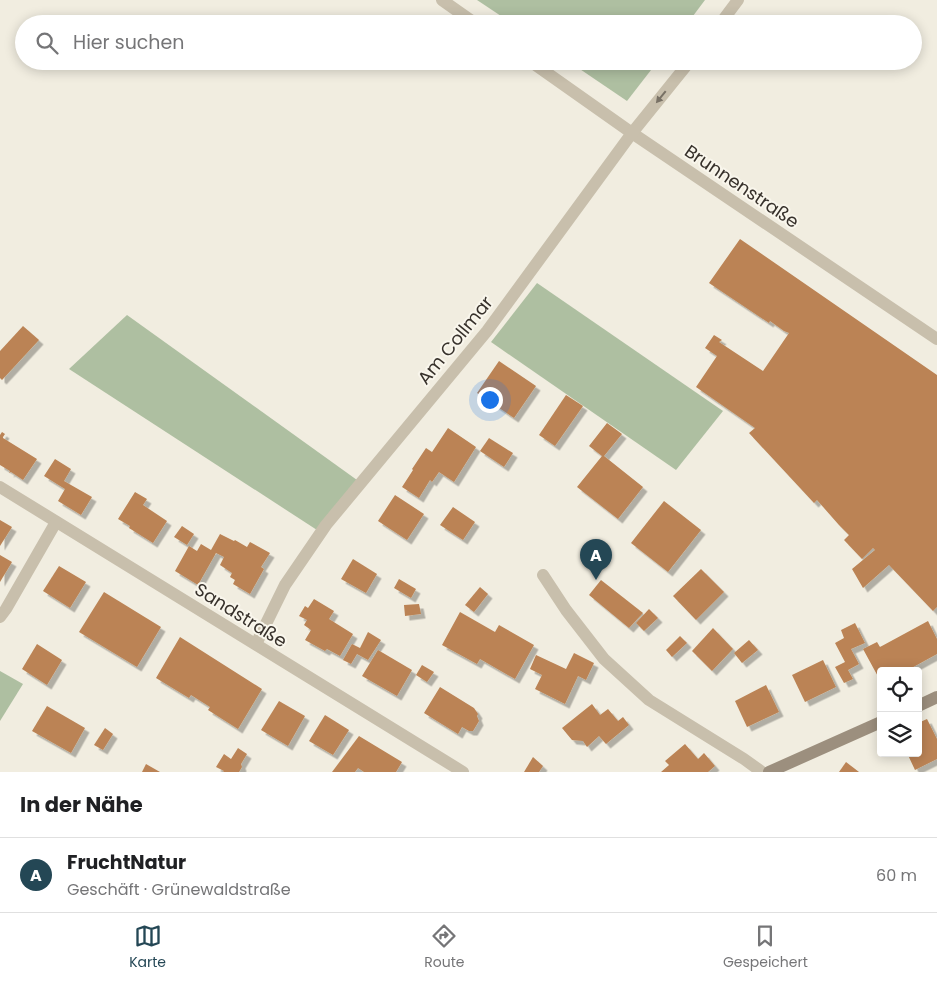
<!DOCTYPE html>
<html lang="de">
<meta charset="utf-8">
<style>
body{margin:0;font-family:Poppins,sans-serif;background:#f6f6f6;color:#202124}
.controls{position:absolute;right:15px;bottom:15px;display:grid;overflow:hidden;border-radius:5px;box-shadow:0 2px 12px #0003}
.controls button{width:45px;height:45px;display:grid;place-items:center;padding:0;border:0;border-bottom:1px solid #e0e0e0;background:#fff;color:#202124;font:25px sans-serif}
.you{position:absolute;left:489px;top:399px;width:18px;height:18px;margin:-12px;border:4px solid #fff;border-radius:50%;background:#1a73e8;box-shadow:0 0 0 8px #1a73e833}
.badge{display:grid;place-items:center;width:32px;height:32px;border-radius:50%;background:#244755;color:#fff;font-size:16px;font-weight:700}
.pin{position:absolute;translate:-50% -41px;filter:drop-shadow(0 1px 2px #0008)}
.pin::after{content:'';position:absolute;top:26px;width:18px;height:15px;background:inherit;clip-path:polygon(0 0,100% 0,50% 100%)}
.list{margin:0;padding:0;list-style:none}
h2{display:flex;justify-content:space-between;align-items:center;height:65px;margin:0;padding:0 20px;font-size:21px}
h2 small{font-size:16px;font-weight:400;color:#757577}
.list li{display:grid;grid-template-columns:32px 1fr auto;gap:15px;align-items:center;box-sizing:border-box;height:75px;padding:0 20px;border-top:1px solid #e0e0e0}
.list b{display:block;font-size:19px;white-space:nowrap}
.list p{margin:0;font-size:16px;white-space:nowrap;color:#757577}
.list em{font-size:16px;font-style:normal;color:#757577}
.icon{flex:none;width:28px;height:28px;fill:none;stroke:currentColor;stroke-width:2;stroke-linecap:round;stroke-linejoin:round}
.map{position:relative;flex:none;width:937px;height:772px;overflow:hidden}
.search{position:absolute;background:#fff;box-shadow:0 2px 12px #0003;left:15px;right:15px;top:15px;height:55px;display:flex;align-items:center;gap:12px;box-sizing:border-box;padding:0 18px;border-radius:28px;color:#757577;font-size:19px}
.sheet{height:140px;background:#fff}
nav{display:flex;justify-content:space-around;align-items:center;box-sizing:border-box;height:70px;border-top:1px solid #e0e0e0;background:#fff;font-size:14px;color:#757577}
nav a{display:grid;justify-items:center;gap:2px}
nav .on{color:#244755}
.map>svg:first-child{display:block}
.green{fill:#aebfa1}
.building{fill:#bb8354;filter:url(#shadow)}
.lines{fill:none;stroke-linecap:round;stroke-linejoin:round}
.street{stroke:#c8bfac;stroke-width:12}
.secondary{stroke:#9c8f7e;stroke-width:12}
.oneway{fill:#787165}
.labels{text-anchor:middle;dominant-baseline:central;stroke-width:4;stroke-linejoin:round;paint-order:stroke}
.street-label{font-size:18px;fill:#37312b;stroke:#f9f6ec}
</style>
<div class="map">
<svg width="937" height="772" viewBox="0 0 937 772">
<defs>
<filter id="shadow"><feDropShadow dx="4.5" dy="4.5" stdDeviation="0" flood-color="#0004"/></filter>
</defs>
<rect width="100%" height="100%" fill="#f1ede0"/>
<!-- green -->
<g class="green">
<path d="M477 0H705L687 24H513Z"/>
<path d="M568 61H658L627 101Z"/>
<path d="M537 283 723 411 676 470 491 342Z"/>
<path d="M127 315 357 480 317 530 69 369Z"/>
<path d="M0 671 23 684 0 721Z"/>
</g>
<!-- building -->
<g class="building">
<path d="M740 239 937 375V607L933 611 889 565 863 588 852 569 875 550 873 548 862 559 844 540 849 535 839 525 817 500 814 503 749 433 755 428 696 387 717 356 705 348 714 335 722 340 719 342 763 371 789 333 784 331 770 321 769 323 709 283Z"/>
<path d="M23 326 39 340 2 380 0 378V351Z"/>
<path d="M499 361 536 386 514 418 477 393Z"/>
<path d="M566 395 583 406 555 446 539 435Z"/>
<path d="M607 423 622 434 604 456 643 487 618 519 577 487 602 456 589 446Z"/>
<path d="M448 428 476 447 454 482 439 472 432 482 430 480 419 498 402 487 413 470 412 469 426 448 432 452Z"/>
<path d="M2 432 5 434 3 437V438L37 459 23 480 11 472 9 473 10 471 0 465V435Z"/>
<path d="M489 438 513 453 504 467 480 451Z"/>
<path d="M55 459 71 469 64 481 92 497 81 515 58 501 65 489 44 476Z"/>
<path d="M135 492 147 499 143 505 167 521 153 543 129 528 130 526 118 519Z"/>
<path d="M395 495 424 514 407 540 378 521Z"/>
<path d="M664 501 701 530 668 572 631 543Z"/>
<path d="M453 507 475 522 463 540 440 525Z"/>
<path d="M0 520 12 527 0 546Z"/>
<path d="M182 526 194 534 187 545 174 537Z"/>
<path d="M220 534 234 541 235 540 247 547 250 542 270 553 261 567 264 569 250 594 233 584 235 580 230 577 232 573 220 565 224 557 216 553 198 585 175 571 189 546 197 551 201 544 211 550Z"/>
<path d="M0 555 12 562 0 582Z"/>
<path d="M353 559 377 574 366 593 341 579Z"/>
<path d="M59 566 86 582 70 608 43 591Z"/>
<path d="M701 569 724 592 696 620 673 596Z"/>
<path d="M399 579 416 589 411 598 394 588Z"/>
<path d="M601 580 643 613 629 628 589 595Z"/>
<path d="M480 587 488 594 474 612 465 605Z"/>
<path d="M104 592 161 627 137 667 79 632Z"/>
<path d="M314 599 334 611 329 619 353 634 340 656 327 649 325 651 305 640 311 630 304 625 307 620 299 616 305 606 308 608Z"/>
<path d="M419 604 421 614 405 616 404 605Z"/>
<path d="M649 609 658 618 644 631 636 623Z"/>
<path d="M460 612 495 632 499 625 534 645 515 679 480 659 477 664 442 645Z"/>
<path d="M928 621 937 639V654L906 671H881V682L863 649 877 642 880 647Z"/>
<path d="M855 623 865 643 851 649 859 664 848 670 853 679 844 683 835 667 845 662 835 643 844 638 841 630Z"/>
<path d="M713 628 733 649 712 671 692 651Z"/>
<path d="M368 632 381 640 368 660 357 654 351 664 343 660 352 644 360 648Z"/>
<path d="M680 636 687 643 672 657 666 650Z"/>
<path d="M180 637 262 689 238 729 208 710 210 707 191 695 189 698 156 678Z"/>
<path d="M749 640 758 650 742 663 734 653Z"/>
<path d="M37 644 62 660 47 685 22 669Z"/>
<path d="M378 650 412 670 397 696 362 676Z"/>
<path d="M574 653 594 663 586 680 578 676 565 704 535 689 542 675 530 669 536 655 566 669Z"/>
<path d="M823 660 836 687 805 702 792 675Z"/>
<path d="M422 665 434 672 427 682 416 675Z"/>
<path d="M766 685 779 712 747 727 735 701Z"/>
<path d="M440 687 474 708 478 714 477 716 479 721 473 731H469L462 727 458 734 424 713Z"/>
<path d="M279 701 305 716 288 746 261 730Z"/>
<path d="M592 704 600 715 608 709 618 721 623 717 629 725 606 744 599 736 587 747 583 741 572 740 562 728Z"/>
<path d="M47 706 85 728 71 753 32 731Z"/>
<path d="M325 715 349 730 333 755 309 741Z"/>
<path d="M927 719 937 739V759L915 770 907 753H918V723Z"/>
<path d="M105 728 113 734 103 750 94 745Z"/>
<path d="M359 736 402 762 396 772H364L358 768 355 772H332Z"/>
<path d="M685 744 698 759 704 753 715 766 708 772H661L669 765 665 761Z"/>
<path d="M238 748 247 754 241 764 242 767 239 772H223L224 771 216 767 224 754 231 759Z"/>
<path d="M533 757 543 766 539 772H524Z"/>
<path d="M846 762 859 772H839Z"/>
<path d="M146 764 160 772H142Z"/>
</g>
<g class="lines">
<!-- street -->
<g class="street">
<path d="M442 0 476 24"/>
<path d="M720 24 738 0"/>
<path d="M530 61 632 133 937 339"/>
<path d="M0 487 463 772"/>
<path d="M543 575 566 610 604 659 649 700 744 759 762 772"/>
<path d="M0 617 6 609 56 522"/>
<path d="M256 644 285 585 326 525 487 331 632 133 690 61"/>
</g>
<!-- secondary -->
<g class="secondary">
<path d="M918 706 937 697"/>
<path d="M769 772 881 722"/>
</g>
</g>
<!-- one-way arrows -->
<defs><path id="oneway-solid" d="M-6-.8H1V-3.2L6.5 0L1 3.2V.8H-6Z" transform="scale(1.25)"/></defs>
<use class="oneway" href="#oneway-solid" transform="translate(661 97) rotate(129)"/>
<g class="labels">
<!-- street labels -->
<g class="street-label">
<text transform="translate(742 186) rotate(34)">Brunnenstraße</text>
<text transform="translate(455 340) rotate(-51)">Am Collmar</text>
<text transform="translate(241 615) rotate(32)">Sandstraße</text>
</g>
</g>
</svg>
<div class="controls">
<button><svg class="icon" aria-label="locate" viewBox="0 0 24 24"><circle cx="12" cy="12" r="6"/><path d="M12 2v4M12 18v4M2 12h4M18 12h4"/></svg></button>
<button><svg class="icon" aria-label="layers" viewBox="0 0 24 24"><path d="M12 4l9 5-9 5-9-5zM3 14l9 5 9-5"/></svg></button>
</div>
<div class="you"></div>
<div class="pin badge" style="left:596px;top:580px">A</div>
<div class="search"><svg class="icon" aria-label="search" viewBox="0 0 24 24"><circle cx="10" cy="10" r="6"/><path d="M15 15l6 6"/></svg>Hier suchen</div>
</div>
<section class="sheet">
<h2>In der Nähe<small></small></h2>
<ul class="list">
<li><span class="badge">A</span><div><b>FruchtNatur</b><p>Geschäft · Grünewaldstraße</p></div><em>60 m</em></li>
</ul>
</section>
<nav>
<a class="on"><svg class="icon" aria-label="map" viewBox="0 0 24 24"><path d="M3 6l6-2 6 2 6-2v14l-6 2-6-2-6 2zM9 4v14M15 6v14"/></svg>Karte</a>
<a><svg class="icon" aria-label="directions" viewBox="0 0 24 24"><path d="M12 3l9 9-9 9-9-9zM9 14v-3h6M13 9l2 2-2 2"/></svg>Route</a>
<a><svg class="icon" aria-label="saved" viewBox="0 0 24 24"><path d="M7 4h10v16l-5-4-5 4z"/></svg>Gespeichert</a>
</nav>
